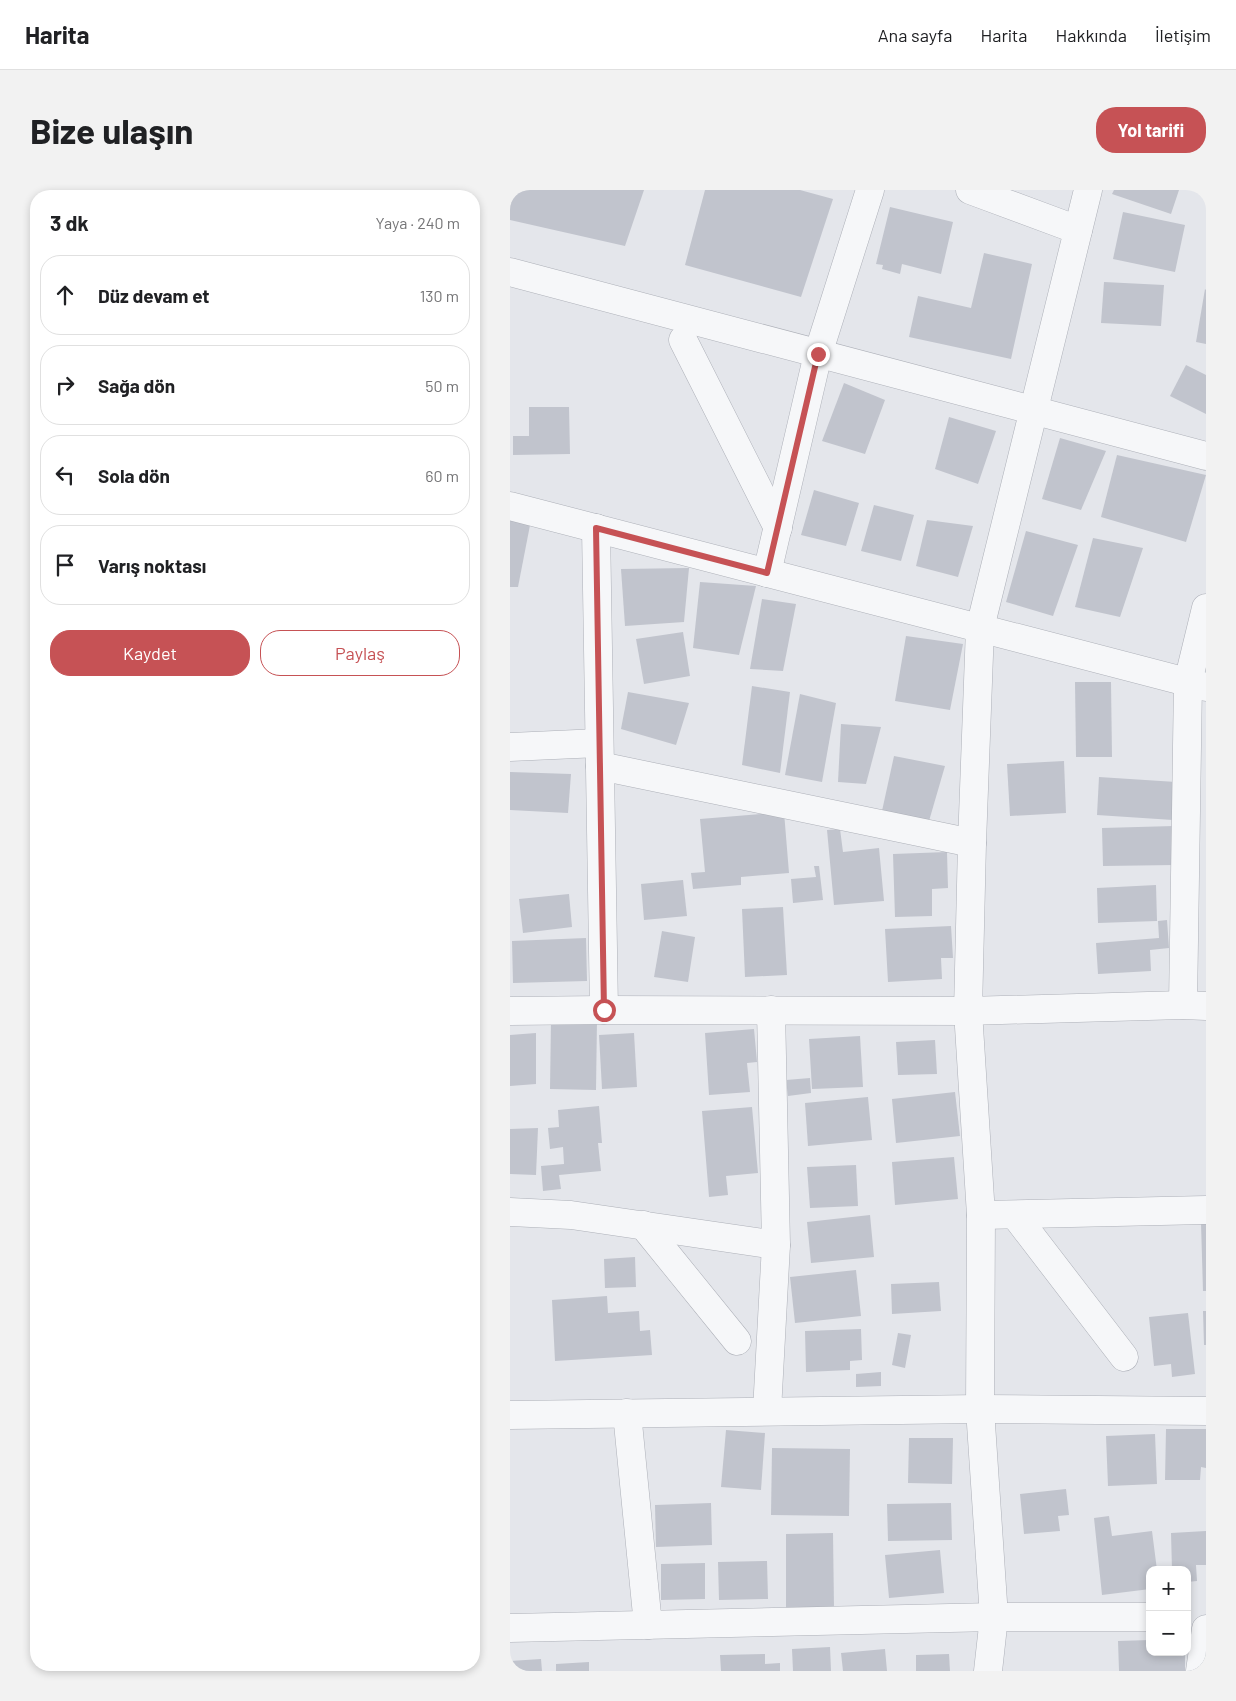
<!DOCTYPE html>
<html lang="tr">
<meta charset="utf-8">
<style>
body{margin:0;font-family:Barlow,sans-serif;background:#f2f2f2;color:#202124}
.controls{position:absolute;right:15px;bottom:15px;display:grid;overflow:hidden;border-radius:10px;box-shadow:0 2px 8px #0003}
.controls button{width:45px;height:45px;display:grid;place-items:center;padding:0;border:0;border-bottom:1px solid #e0e0e0;background:#fff;color:#202124;font:25px sans-serif}
.stop{position:absolute;width:15px;height:15px;margin:-11px;border:4px solid #c65255;border-radius:50%;background:#fff}
.stop.end{background:#c65255;border-color:#fff;box-shadow:0 1px 5px #0008}
.list{margin:0;padding:0;list-style:none}
h2{display:flex;justify-content:space-between;align-items:center;height:65px;margin:0;padding:0 20px;font-size:21px}
h2 small{font-size:16px;font-weight:400;color:#757577}
.list li{display:grid;grid-template-columns:32px 1fr auto;gap:15px;align-items:center;box-sizing:border-box;height:80px;margin:0 10px 10px;padding:0 10px;border:1px solid #e0e0e0;border-radius:20px}
.list b{display:block;font-size:19px;white-space:nowrap}
.list em{font-size:16px;font-style:normal;color:#757577}
.actions{display:flex;gap:10px;padding:15px 20px}
.actions a{flex:1;padding:11px 0;border:1px solid #c65255;border-radius:20px;text-align:center;font-size:18px;color:#c65255}
.actions .main{background:#c65255;color:#fff}
.icon{flex:none;width:28px;height:28px;fill:none;stroke:currentColor;stroke-width:2;stroke-linecap:round;stroke-linejoin:round}
.map{position:relative;flex:none;width:696px;height:1481px;overflow:hidden;border-radius:20px}
header{display:flex;align-items:center;gap:30px;box-sizing:border-box;height:70px;padding:0 25px;background:#fff;border-bottom:1px solid #e0e0e0}
header strong{font-size:24px}
nav{display:flex;gap:28px;margin-inline-start:auto;font-size:18px}
.intro{display:flex;align-items:center;justify-content:space-between;box-sizing:border-box;height:120px;padding:0 30px}
h1{margin:0;font-size:35px}
.button{padding:12px 22px;border-radius:20px;background:#c65255;color:#fff;font-size:18px;font-weight:700}
main{display:flex;gap:30px;padding:0 30px}
aside{flex:1;background:#fff;border-radius:20px;box-shadow:0 2px 8px #0003}
.map>svg:first-child{display:block}
.building{fill:#c1c4cd}
.lines{fill:none;stroke-linecap:round;stroke-linejoin:round}
.minor-casing{stroke:#adb0b8;stroke-width:29}
.minor{stroke:#f6f7f9;stroke-width:28}
.route{stroke:#c65255;stroke-width:6}
</style>
<header>
<strong>Harita</strong>
<nav><a>Ana sayfa</a><a>Harita</a><a>Hakkında</a><a>İletişim</a></nav>
</header>
<div class="intro"><h1>Bize ulaşın</h1><a class="button">Yol tarifi</a></div>
<main>
<aside>
<h2>3 dk<small>Yaya · 240 m</small></h2>
<ul class="list">
<li><svg class="icon" aria-label="ahead" viewBox="0 0 24 24"><path d="M12 20V5M6 11l6-6 6 6"/></svg><div><b>Düz devam et</b></div><em>130 m</em></li>
<li><svg class="icon" aria-label="right" viewBox="0 0 24 24"><path d="M7 20v-9h11M14 6l5 5-5 5"/></svg><div><b>Sağa dön</b></div><em>50 m</em></li>
<li><svg class="icon" aria-label="left" viewBox="0 0 24 24"><path d="M17 20v-9H6M10 6l-5 5 5 5"/></svg><div><b>Sola dön</b></div><em>60 m</em></li>
<li><svg class="icon" aria-label="arrive" viewBox="0 0 24 24"><path d="M6 21V4h12l-3 4 3 4H6"/></svg><div><b>Varış noktası</b></div></li>
</ul>
<div class="actions"><a class="main">Kaydet</a><a>Paylaş</a></div>
</aside>
<div class="map">
<svg width="696" height="1481" viewBox="0 0 696 1481">
<rect width="100%" height="100%" fill="#e4e6eb"/>
<!-- building -->
<g class="building">
<path d="M2 0H134L115 56 0 30V9Z"/>
<path d="M195 0H290L323 9 291 107 175 75Z"/>
<path d="M604 0H669L661 24 602 4Z"/>
<path d="M380 17 443 32 431 84 392 74 390 84 372 79 373 75 366 74Z"/>
<path d="M613 22 675 35 665 82 603 69Z"/>
<path d="M474 63 522 74 501 169 399 147 408 106 461 118Z"/>
<path d="M594 92 654 95 651 136 591 133Z"/>
<path d="M695 99 696 100V154L686 152Z"/>
<path d="M676 175 696 185V224L660 206Z"/>
<path d="M334 193 375 210 355 264 312 251Z"/>
<path d="M19 217H59L60 264 3 265V246H19Z"/>
<path d="M439 227 486 241 468 294 425 279Z"/>
<path d="M550 248 596 261 571 320 532 309Z"/>
<path d="M607 265 696 285 676 352 591 327Z"/>
<path d="M304 300 349 313 336 356 291 345Z"/>
<path d="M364 315 404 325 391 371 351 361Z"/>
<path d="M0 328 21 330 8 397H0Z"/>
<path d="M417 330 463 336 448 387 406 376Z"/>
<path d="M516 341 568 355 543 426 496 412Z"/>
<path d="M583 348 633 358 610 427 565 417Z"/>
<path d="M179 378 174 432 115 436 111 379Z"/>
<path d="M190 392 246 396 229 465 183 458Z"/>
<path d="M252 409 286 414 273 481 240 479Z"/>
<path d="M173 442 180 486 134 494 126 449Z"/>
<path d="M396 446 453 454 440 520 385 511Z"/>
<path d="M565 492H601L602 567H566Z"/>
<path d="M242 496 280 502 270 583 232 575Z"/>
<path d="M118 502 179 513 166 555 111 539Z"/>
<path d="M290 504 326 513 312 592 275 585Z"/>
<path d="M331 534 371 537 356 594 328 592Z"/>
<path d="M384 566 435 576 419 631 372 621Z"/>
<path d="M554 571 556 623 500 626 497 574Z"/>
<path d="M0 582 61 584 58 623 0 620Z"/>
<path d="M589 587 666 592 663 630 587 625Z"/>
<path d="M274 622 279 683 231 687V695L183 699 181 683 195 682 190 629Z"/>
<path d="M664 636 665 675 593 676 592 638Z"/>
<path d="M330 639 333 662 369 658 374 711 324 715 317 640Z"/>
<path d="M437 662 438 698 422 699V726L385 727 383 664Z"/>
<path d="M304 676H309L313 710 283 713 281 689 306 687Z"/>
<path d="M173 690 177 726 134 730 131 694Z"/>
<path d="M646 695 647 731 588 733 587 698Z"/>
<path d="M59 704 62 737 13 743 9 709Z"/>
<path d="M273 717 277 785 235 787 232 719Z"/>
<path d="M657 730 659 758 640 760 641 781 588 784 586 753 649 748 648 731Z"/>
<path d="M441 736 443 768H431L432 789 378 792 375 739Z"/>
<path d="M152 741 185 747 178 792 144 787Z"/>
<path d="M76 748 77 791 3 793 2 751Z"/>
<path d="M41 830H87L86 900 40 899Z"/>
<path d="M244 839 247 872 237 873 240 902 199 905 195 843Z"/>
<path d="M26 843V894L0 896V845Z"/>
<path d="M124 843 127 897 92 899 89 845Z"/>
<path d="M350 846 353 897 302 899 299 849Z"/>
<path d="M425 850 427 884 388 885 386 852Z"/>
<path d="M300 888 301 903 278 906 276 890Z"/>
<path d="M445 902 450 946 386 953 382 909Z"/>
<path d="M358 907 362 950 298 956 295 913Z"/>
<path d="M89 916 92 953H88L91 981 49 985 51 999 33 1001 31 976 54 974 53 957 40 959 38 938 49 937 48 920Z"/>
<path d="M242 917 248 983 216 986 218 1005 199 1007 192 921Z"/>
<path d="M28 938 26 985 0 984V939Z"/>
<path d="M444 967 448 1009 385 1015 382 972Z"/>
<path d="M346 975 348 1016 300 1018 297 977Z"/>
<path d="M360 1025 364 1067 301 1073 297 1032Z"/>
<path d="M696 1032V1101H693L691 1033Z"/>
<path d="M125 1067 126 1097 95 1098 94 1069Z"/>
<path d="M346 1080 351 1126 285 1133 280 1087Z"/>
<path d="M429 1092 431 1121 382 1124 381 1094Z"/>
<path d="M97 1106 98 1123 129 1121 130 1141 140 1140 142 1165 45 1171 42 1110Z"/>
<path d="M693 1121H696V1155H694Z"/>
<path d="M678 1123 685 1184 662 1187 661 1174 644 1176 639 1127Z"/>
<path d="M351 1139 352 1170 340 1171V1180L296 1182 295 1141Z"/>
<path d="M388 1143 401 1145 395 1178 382 1175Z"/>
<path d="M371 1182V1196L346 1197V1184Z"/>
<path d="M656 1239H696V1278L691 1277 690 1290H655Z"/>
<path d="M216 1240 255 1243 251 1300 211 1297Z"/>
<path d="M645 1244 647 1294 598 1296 596 1246Z"/>
<path d="M399 1248H443L442 1294 398 1293Z"/>
<path d="M262 1258 340 1259 339 1326 261 1325Z"/>
<path d="M556 1299 559 1325 548 1326 550 1341 514 1344 510 1304Z"/>
<path d="M201 1313 202 1355 146 1357 145 1315Z"/>
<path d="M441 1313 442 1350 378 1351 377 1314Z"/>
<path d="M599 1326 602 1346 642 1341 647 1380H640V1399L592 1405 584 1328Z"/>
<path d="M696 1341V1375H686L687 1391 677 1392V1380H662L661 1343Z"/>
<path d="M323 1343 324 1418H276V1344Z"/>
<path d="M430 1360 434 1403 379 1408 375 1365Z"/>
<path d="M257 1371 258 1409 209 1410 208 1372Z"/>
<path d="M195 1373V1409L151 1410V1374Z"/>
<path d="M640 1450V1462H675V1481H609L608 1451Z"/>
<path d="M320 1457 321 1481H283L282 1459Z"/>
<path d="M375 1459 377 1481H333L331 1463Z"/>
<path d="M255 1464V1474L270 1473V1481H211L210 1465Z"/>
<path d="M439 1464 440 1481H406V1465Z"/>
<path d="M31 1469 32 1481H0V1471Z"/>
<path d="M79 1472V1481H46V1474Z"/>
</g>
<g class="lines">
<!-- minor casing -->
<g class="minor-casing">
<g id="minor">
<path d="M460 0 568 40"/>
<path d="M0 82 696 266"/>
<path d="M173 150 268 338"/>
<path d="M0 316 696 497"/>
<path d="M86 338 94 820"/>
<path d="M257 383 308 164 360 0"/>
<path d="M0 557 89 553"/>
<path d="M90 576 462 653"/>
<path d="M673 815 678 492 696 418"/>
<path d="M0 821 94 820 458 821 673 815 696 816"/>
<path d="M0 1022 61 1025 266 1055"/>
<path d="M471 1025 696 1020"/>
<path d="M505 1025 614 1167"/>
<path d="M133 1035 227 1151"/>
<path d="M257 1221 266 1055 261 820"/>
<path d="M117 1223 138 1435"/>
<path d="M0 1225 470 1219 696 1221"/>
<path d="M0 1438 484 1427H640"/>
<path d="M478 1481 484 1427 470 1219 471 1025 458 821 462 653 470 438 578 0"/>
<path d="M690 1481 696 1439"/>
</g>
</g>
<!-- minor -->
<use href="#minor" class="minor"/>
</g>
<g class="lines">
<!-- route -->
<path class="route" d="M94 820 86 338 257 383 308 164"/>
</g>
</svg>
<div class="controls">
<button>+</button>
<button>−</button>
</div>
<div class="stop" style="left:94px;top:820px"></div>
<div class="stop end" style="left:308px;top:164px"></div>
</div>
</main>
